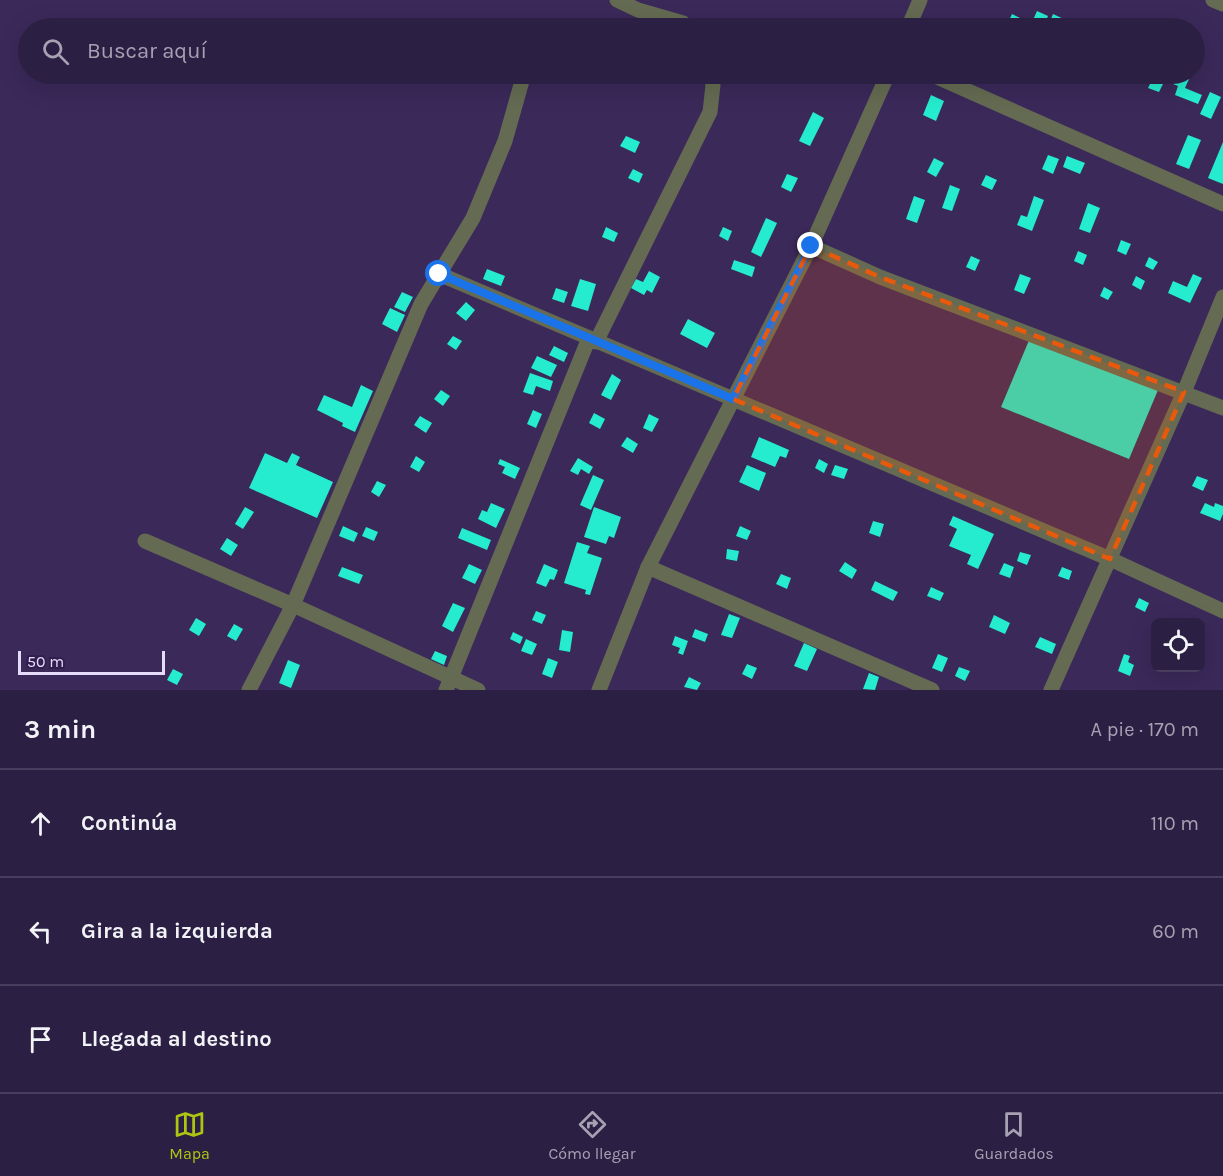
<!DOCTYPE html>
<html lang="es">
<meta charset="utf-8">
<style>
body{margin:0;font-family:Karla,sans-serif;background:#34274b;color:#f1f3f6}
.controls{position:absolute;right:18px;bottom:18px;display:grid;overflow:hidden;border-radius:9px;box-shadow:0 6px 24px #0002}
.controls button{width:54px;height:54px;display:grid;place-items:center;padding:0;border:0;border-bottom:2px solid #483d5d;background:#2c1f44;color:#f1f3f6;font:30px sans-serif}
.scale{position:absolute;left:18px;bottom:15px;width:147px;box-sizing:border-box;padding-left:6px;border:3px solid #e5dcfa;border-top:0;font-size:16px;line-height:21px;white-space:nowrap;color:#e5dcfa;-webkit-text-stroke:4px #311e4e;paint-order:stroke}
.stop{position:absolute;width:18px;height:18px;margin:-14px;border:4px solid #1a73e8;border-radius:50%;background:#fff}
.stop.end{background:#1a73e8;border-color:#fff;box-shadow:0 2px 6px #0008}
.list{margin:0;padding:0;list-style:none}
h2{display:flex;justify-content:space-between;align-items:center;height:78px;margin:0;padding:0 24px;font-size:26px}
h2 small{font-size:20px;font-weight:400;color:#a6a2b2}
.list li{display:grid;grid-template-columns:39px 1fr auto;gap:18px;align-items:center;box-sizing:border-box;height:108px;padding:0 24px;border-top:2px solid #483d5d}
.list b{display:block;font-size:22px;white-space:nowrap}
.list em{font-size:20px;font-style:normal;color:#a6a2b2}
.icon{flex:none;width:33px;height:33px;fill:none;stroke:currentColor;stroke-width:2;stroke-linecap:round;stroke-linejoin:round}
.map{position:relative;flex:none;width:1223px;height:690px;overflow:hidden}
.search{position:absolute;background:#2c1f44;box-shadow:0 6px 24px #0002;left:18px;right:18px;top:18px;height:66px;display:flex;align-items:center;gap:15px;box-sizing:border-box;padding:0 21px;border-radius:33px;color:#a6a2b2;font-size:22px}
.sheet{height:402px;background:#2c1f44}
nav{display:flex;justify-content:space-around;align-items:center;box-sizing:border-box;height:84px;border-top:2px solid #483d5d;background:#2c1f44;font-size:16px;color:#a6a2b2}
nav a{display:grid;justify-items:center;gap:3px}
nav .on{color:#acc611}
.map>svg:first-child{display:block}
</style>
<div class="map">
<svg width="1223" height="690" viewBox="0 0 1223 690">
<rect width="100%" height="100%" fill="#3b295a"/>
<g fill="#25ecce">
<path d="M1037,11l11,5 -4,9 -11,-5z"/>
<path d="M1012,14l16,8 -3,6 -19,-1z"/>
<path d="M1053,14l26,12 -1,2h-20l-9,-4z"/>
<path d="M1177,74l12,5 -4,9 17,7 -4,9 -23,-9 3,-9 -5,-2z"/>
<path d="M1153,78l11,4 -5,10 -11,-4z"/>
<path d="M1210,92l11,5 -10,22 -11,-5z"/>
<path d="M931,95l13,6 -8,20 -13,-6z"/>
<path d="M813,112l11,6 -14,28 -11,-5z"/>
<path d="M1188,135l13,5 -12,29 -13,-5z"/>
<path d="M626,136l14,6 -5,11 -15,-7z"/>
<path d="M1223,142v42l-15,-6z"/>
<path d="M1048,155l11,4 -6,15 -11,-5z"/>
<path d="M1067,156l18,7 -5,11 -17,-7z"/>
<path d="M934,158l10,5 -8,14 -9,-5z"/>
<path d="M633,169l10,5 -4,9 -11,-5z"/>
<path d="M787,174l11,4 -7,14 -10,-5z"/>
<path d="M986,175l11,5 -5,10 -11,-5z"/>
<path d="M950,185l10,4 -8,22 -10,-3z"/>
<path d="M914,196l11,4 -8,23 -11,-4z"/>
<path d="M1034,196l10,4 -12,31 -15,-6 4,-10 6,2z"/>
<path d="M1088,203l12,5 -10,25 -11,-4z"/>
<path d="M766,218l11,5 -16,34 -10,-5z"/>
<path d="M606,227l12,6 -4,9 -12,-5z"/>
<path d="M723,227l9,4 -4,10 -9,-5z"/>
<path d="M1121,240l10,4 -5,11 -9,-4z"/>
<path d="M1078,251l9,4 -4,10 -9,-4z"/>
<path d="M971,256l9,4 -5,11 -9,-4z"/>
<path d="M1149,257l9,5 -5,8 -8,-4z"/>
<path d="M734,260l21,7 -3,10 -21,-8z"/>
<path d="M487,269l18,7 -4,10 -18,-7z"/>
<path d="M649,271l11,6 -8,16 -5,-3 -3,5 -13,-7 5,-9 7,3z"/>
<path d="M1020,274l11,4 -7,16 -10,-4z"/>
<path d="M1193,274l9,4 -12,25 -22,-10 5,-12 14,6z"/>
<path d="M1136,276l9,5 -4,9 -9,-5z"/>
<path d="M580,279l16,5 -8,27 -17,-5z"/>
<path d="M1104,287l9,5 -5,8 -8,-4z"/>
<path d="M556,288l12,4 -4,11 -12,-4z"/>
<path d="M402,292l11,5 -8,15 -11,-5z"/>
<path d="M466,302l9,8 -9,11 -10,-8z"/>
<path d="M390,308l15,7 -8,17 -15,-8z"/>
<path d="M688,319l27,14 -8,15 -27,-14z"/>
<path d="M453,336l9,5 -6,9 -9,-6z"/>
<path d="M1030,338l128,52 -29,69 -128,-52z"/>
<path d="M554,346l14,7 -4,9 -15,-7z"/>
<path d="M537,356l20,9 -6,12 -20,-9z"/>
<path d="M530,373l23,8 -3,10 -14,-5 -3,9 -10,-3z"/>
<path d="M612,374l9,6 -10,20 -10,-5z"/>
<path d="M361,385l12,6 -18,41 -13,-6 1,-3 -26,-13 7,-15 28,12z"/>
<path d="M441,390l9,6 -7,10 -9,-7z"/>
<path d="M533,410l9,4 -6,14 -9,-4z"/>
<path d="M594,413l11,6 -5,10 -11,-6z"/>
<path d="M649,414l10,5 -7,13 -9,-4z"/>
<path d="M420,416l12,7 -6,10 -12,-8z"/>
<path d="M627,437l11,7 -5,9 -12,-7z"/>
<path d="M759,437l30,13 -3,8 -6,-2 -5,11 -24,-10z"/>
<path d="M265,453l22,10 5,-10 8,4 -4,8 37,17 -16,36 -68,-30z"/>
<path d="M416,456l9,6 -6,10 -9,-5z"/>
<path d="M578,458l15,9 -4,7 -8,-5 -3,6 -8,-4z"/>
<path d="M500,459l20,9 -5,11 -13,-6 3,-6 -7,-3z"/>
<path d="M819,459l9,5 -4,9 -9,-5z"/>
<path d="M747,465l19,8 -7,18 -20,-9z"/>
<path d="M835,465l13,4 -4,10 -13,-4z"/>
<path d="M593,475l11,5 -13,30 -11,-5z"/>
<path d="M1197,476l11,4 -5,11 -11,-5z"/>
<path d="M377,481l9,4 -7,12 -8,-5z"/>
<path d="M491,503l14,6 -9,19 -18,-9 4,-9 5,2z"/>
<path d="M1205,503l9,4 1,-4 8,3v8l-3,7 -20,-8z"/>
<path d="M245,507l9,5 -11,17 -8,-5z"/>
<path d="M594,507l27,10 -7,21 -5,-2 -3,8 -22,-7z"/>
<path d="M953,516l41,18 -16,35 -11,-5 4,-9 -22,-9 8,-17 -8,-4z"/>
<path d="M873,521l11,3 -4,13 -11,-4z"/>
<path d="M343,526l15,7 -4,9 -15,-6z"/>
<path d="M740,526l11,5 -4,9 -11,-4z"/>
<path d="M366,527l12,5 -4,9 -12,-5z"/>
<path d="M462,528l29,12 -4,10 -29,-12z"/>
<path d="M227,538l11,7 -7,11 -11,-7z"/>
<path d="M577,542l13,4 -3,7 15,5 -12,37 -5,-1 1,-4 -22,-7z"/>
<path d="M727,549l12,2 -2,10 -11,-2z"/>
<path d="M1020,552l11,3 -4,10 -10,-4z"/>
<path d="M845,562l12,8 -5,9 -13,-8z"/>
<path d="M1004,563l10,4 -4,11 -11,-4z"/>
<path d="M469,564l13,6 -7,14 -13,-6z"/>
<path d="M544,564l14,6 -4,10 -4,-1 -4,8 -10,-4z"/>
<path d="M342,567l21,8 -4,9 -21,-8z"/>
<path d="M1062,567l10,4 -3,9 -11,-4z"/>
<path d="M781,574l10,4 -4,11 -11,-5z"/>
<path d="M875,581l23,11 -5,9 -22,-11z"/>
<path d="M931,587l13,6 -4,8 -13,-5z"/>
<path d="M1139,598l10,5 -4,9 -10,-5z"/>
<path d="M453,603l12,5 -12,24 -11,-6z"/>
<path d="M536,611l10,4 -4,9 -10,-4z"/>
<path d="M729,614l11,4 -8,20 -11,-3z"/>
<path d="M994,615l16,8 -5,11 -16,-7z"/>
<path d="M196,618l10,6 -7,12 -10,-6z"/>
<path d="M234,624l9,5 -7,12 -9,-5z"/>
<path d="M695,629l13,5 -3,8 -13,-5z"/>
<path d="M562,630l11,2 -3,20 -11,-2z"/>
<path d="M513,632l10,5 -3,7 -10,-5z"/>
<path d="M675,636l13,5 -5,14 -5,-2 2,-5 -8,-3z"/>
<path d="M1040,637l16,7 -4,10 -17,-7z"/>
<path d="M526,639l11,5 -5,11 -11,-4z"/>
<path d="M804,643l13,6 -10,22 -13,-5z"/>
<path d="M435,651l12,5 -3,9 -13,-6z"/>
<path d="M938,654l10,4 -6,14 -10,-4z"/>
<path d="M1124,654l6,2 -2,6 6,3 -4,11 -12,-5z"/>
<path d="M548,658l10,4 -6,16 -10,-4z"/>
<path d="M288,660l12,5 -9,23 -12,-5z"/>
<path d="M747,664l10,4 -5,11 -10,-5z"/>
<path d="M959,667l11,4 -5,10 -10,-5z"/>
<path d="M173,669l10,5 -6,11 -10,-5z"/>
<path d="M869,673l10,4 -4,13 -12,-1z"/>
<path d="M689,677l12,6 -4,7 -13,-3z"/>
</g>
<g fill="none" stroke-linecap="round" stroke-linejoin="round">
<g stroke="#656b52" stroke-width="15">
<path d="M617,0l21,10 45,13 6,5"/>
<path d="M1213,0l10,4"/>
<path d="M908,28l12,-28"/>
<path d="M930,74l293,130"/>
<path d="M811,246l69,31 343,131"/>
<path d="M439,274l671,285 113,52"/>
<path d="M596,342l114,-230 3,-27 -2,-11"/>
<path d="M145,541l148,64 185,85"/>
<path d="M648,567l284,123"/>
<path d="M249,690l44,-85 128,-301 52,-86 32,-77 19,-67"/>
<path d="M446,690l143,-352"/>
<path d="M599,690l49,-123 163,-321 77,-172"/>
<path d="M1051,690l133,-298 39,-95"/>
</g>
</g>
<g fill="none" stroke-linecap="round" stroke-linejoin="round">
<path stroke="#1a73e8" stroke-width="8" d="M439,274l294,125 78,-153"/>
</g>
<path fill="#e8590c" fill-opacity="0.2" stroke="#e8590c" stroke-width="4.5" stroke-dasharray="12 8" stroke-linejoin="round" d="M811,246l69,31 304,115 -74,167 -377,-160z"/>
</svg>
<div class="controls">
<button><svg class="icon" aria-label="locate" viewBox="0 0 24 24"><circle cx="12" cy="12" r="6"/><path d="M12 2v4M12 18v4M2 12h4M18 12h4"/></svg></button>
</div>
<div class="scale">50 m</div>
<div class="stop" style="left:439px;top:274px"></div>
<div class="stop end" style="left:811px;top:246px"></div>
<div class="search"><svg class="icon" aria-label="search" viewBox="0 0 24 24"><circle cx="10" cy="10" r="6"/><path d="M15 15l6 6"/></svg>Buscar aquí</div>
</div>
<section class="sheet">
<h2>3 min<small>A pie · 170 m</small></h2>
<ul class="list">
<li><svg class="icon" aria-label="ahead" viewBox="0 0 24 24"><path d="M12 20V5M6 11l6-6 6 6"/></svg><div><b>Continúa</b></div><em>110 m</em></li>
<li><svg class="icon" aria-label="left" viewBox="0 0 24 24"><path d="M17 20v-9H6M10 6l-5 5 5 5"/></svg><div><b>Gira a la izquierda</b></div><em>60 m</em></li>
<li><svg class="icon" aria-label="arrive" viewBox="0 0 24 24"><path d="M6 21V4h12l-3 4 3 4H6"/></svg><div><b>Llegada al destino</b></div></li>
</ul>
</section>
<nav>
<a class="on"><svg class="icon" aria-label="map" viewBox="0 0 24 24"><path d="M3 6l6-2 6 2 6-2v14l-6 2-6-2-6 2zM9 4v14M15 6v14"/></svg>Mapa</a>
<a><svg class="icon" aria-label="directions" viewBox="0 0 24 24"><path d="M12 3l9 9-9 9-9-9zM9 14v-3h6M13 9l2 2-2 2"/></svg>Cómo llegar</a>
<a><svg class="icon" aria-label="saved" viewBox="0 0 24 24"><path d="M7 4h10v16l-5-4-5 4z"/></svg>Guardados</a>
</nav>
